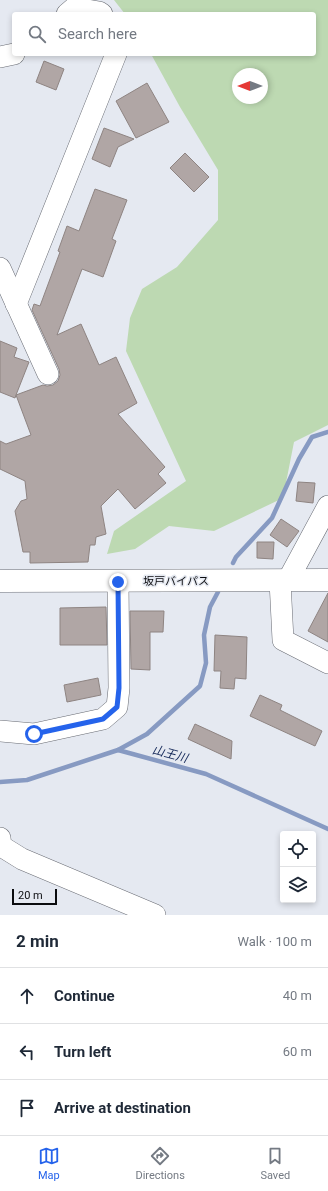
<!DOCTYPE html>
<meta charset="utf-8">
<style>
body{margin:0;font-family:Roboto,"Noto Sans JP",sans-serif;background:#f6f6f7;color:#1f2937}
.controls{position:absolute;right:12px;bottom:12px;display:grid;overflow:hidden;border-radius:4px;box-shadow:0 2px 6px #0003}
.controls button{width:36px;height:36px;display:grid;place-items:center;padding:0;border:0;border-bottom:1px solid #e0e1e3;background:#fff;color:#1f2937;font:20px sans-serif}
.compass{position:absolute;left:232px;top:68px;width:36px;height:36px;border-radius:50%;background:#fff;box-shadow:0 2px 6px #0003;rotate:270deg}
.scale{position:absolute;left:12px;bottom:10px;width:45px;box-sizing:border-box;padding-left:4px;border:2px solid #0b0c0f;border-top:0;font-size:11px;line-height:14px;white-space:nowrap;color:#0b0c0f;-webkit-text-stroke:3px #e5e9f1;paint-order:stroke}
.stop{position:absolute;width:12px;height:12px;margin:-9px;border:3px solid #2563eb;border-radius:50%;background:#fff}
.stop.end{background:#2563eb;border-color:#fff;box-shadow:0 1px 4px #0008}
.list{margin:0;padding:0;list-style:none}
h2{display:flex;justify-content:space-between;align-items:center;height:52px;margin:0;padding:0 16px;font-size:17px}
h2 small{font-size:13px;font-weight:400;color:#747a83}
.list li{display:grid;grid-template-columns:26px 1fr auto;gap:12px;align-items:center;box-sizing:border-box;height:56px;padding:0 16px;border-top:1px solid #e0e1e3}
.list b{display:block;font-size:15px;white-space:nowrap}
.list em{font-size:13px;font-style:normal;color:#747a83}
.icon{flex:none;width:22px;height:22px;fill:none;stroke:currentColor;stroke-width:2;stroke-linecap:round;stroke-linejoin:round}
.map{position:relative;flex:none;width:328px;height:915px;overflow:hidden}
.search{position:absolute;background:#fff;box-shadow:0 2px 6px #0003;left:12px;right:12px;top:12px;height:44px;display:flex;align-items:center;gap:10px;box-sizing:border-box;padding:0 14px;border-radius:4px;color:#747a83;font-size:15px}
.sheet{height:220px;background:#fff}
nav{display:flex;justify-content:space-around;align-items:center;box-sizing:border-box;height:56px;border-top:1px solid #e0e1e3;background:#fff;font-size:11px;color:#747a83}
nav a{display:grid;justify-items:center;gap:2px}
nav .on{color:#2563eb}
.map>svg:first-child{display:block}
</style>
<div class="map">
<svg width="328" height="915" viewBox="0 0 328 915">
<rect width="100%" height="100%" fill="#e5e9f1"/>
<path fill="#bdd9b2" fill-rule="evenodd" d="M114,0h214v425l-34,17 -11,56 -69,33 -45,-5 -34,23 -28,5 7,-23 72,-50 -60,-130 4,-33 12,-29 35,-22 41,-47v-50l-38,-63 -29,-53h163v-40h-189zM238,74h24v24h-24z"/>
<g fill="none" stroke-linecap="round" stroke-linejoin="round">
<g stroke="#879ac2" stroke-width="4.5">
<path d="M233,563l3,-6 36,-39 27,-59 13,-22 16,-5"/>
<path d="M118,750l88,24 122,55"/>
<path d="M0,782l27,-2 91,-30 29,-16 53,-48 6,-23 -2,-28 6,-28 8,-15"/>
</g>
</g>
<g fill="#b0a6a5" stroke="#8e8482">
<path d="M44,61l20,8 -8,21 -20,-8z"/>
<path d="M147,83l22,39 -33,16 -20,-37z"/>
<path d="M104,128l30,11 -16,8 -8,20 -18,-8z"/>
<path d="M185,153l24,24 -15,15 -24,-24z"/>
<path d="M95,189l32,11 -15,39 4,2 -13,36 -21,-8 -25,66 24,-11 18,41 17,-8 21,46 -19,11 47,53 -7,7 8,9 -31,26 -17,-20 -17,17 5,28 -10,3 -1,8h-5l-2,17 -58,1v-11h-7l-8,-41 6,-10 6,-2 -2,-18 -25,-12v-28l6,3 25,-9 -15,-40 -1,3 -15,-6v-51l17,7 -3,9 15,5 -13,33 27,-10 4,1 6,-1 5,-4 2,-6 -1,-6 -27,-59 2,-6 6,2 20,-54 -2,-1 9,-25 12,5z"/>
<path d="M298,482l17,1 -2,20 -17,-2z"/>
<path d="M281,519l18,12 -12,16 -17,-12z"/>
<path d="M257,542h17l-1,17 -16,-1z"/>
<path d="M328,593v49l-20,-11z"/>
<path d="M106,607l1,38h-47v-37z"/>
<path d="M130,611h34l-1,21h-13v38l-19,-1z"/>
<path d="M215,635l32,2 -1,42 -11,-1 -1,11 -14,-1 1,-17h-7z"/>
<path d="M98,678l3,17 -34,7 -3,-17z"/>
<path d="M260,695l22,10 -2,5 42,21 -7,15 -65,-30z"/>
<path d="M195,724l37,17 -1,18 -43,-20z"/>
</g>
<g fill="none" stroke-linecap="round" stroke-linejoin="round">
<defs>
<g id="minor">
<path d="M67,14l7,-6 25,4 3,2"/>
<path d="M0,57l14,-3"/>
<path d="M0,268l48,106"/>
<path d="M16,304l100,-250"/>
<path d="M288,580l40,-74"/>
<path d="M280,581l3,59 45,23"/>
<path d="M0,731l34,3 69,-15 14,-12 2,-19 -1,-107"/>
<path d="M0,838l1,8 21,13 133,56"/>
</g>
<path id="highway" d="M0,581l328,-1"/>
</defs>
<use href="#minor" stroke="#696c74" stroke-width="22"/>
<use href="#highway" stroke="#696c74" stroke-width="23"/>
<use href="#minor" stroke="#fff" stroke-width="21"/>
<use href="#highway" stroke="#fff" stroke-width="22"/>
</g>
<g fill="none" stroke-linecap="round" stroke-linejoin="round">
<path stroke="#2563eb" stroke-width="5" d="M34,734l69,-15 14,-12 2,-19 -1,-106"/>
</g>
<g text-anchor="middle" stroke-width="3" stroke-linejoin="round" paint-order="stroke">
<g font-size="11" fill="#0b0c0f" stroke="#e5e9f1">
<text x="176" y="585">坂戸バイパス</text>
</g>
<g font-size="12" font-style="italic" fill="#132758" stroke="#e5e9f1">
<text transform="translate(170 754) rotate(15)" y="4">山王川</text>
</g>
</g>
</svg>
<div class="controls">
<button><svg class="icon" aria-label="locate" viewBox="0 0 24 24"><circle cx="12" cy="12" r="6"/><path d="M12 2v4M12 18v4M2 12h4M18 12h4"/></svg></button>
<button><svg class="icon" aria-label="layers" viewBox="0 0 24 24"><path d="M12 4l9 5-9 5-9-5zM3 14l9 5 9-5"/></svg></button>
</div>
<svg class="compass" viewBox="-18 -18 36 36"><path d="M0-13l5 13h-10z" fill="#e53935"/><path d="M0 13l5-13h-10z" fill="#747a83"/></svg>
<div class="scale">20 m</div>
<div class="stop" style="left:34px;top:734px"></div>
<div class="stop end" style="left:118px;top:582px"></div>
<div class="search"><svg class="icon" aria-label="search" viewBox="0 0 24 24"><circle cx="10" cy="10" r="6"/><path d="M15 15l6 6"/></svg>Search here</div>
</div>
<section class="sheet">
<h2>2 min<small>Walk · 100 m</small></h2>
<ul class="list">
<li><svg class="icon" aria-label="ahead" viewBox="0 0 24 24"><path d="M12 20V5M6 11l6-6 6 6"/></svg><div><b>Continue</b></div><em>40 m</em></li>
<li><svg class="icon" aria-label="left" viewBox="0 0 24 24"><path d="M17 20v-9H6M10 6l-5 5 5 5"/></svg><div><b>Turn left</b></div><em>60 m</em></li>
<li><svg class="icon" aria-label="arrive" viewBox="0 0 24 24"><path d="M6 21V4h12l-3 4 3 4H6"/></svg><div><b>Arrive at destination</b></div></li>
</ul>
</section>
<nav>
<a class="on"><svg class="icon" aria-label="map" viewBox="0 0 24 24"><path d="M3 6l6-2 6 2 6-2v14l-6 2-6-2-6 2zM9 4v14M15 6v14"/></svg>Map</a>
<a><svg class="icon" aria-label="directions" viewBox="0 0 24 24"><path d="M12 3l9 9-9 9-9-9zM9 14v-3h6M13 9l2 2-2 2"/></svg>Directions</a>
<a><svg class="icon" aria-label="saved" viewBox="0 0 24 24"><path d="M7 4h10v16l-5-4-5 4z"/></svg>Saved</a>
</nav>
